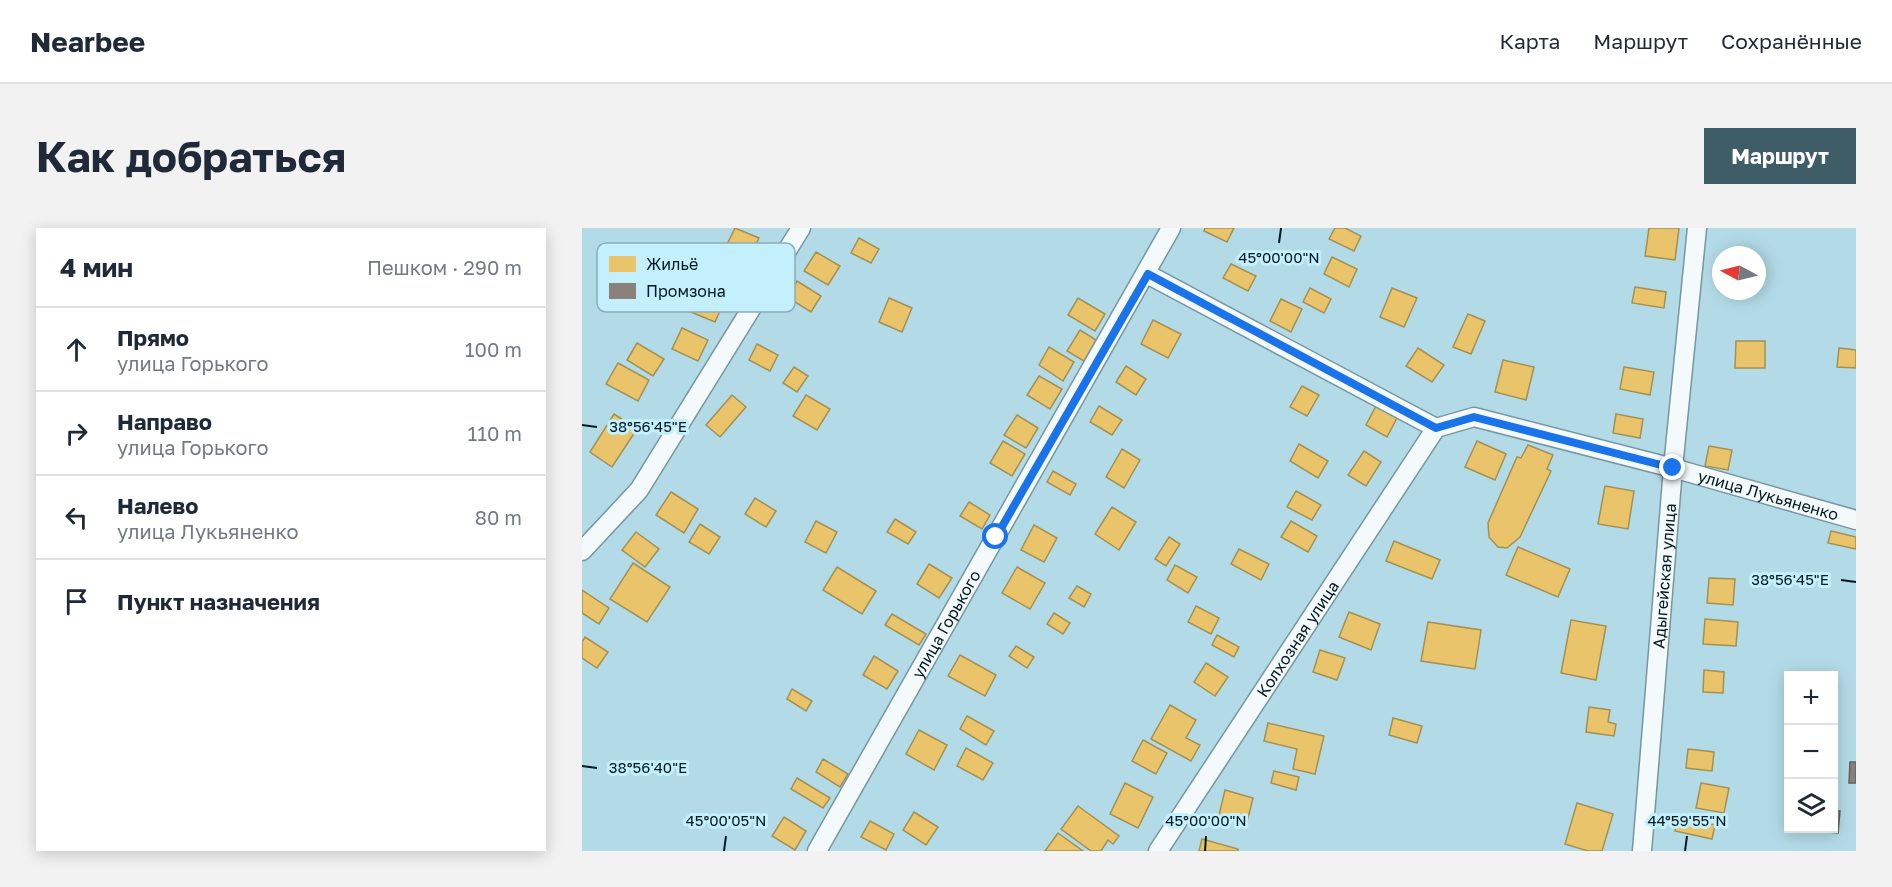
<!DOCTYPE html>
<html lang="ru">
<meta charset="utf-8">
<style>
body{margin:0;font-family:"Golos Text",sans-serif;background:#f2f2f3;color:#1f2937}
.controls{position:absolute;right:18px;bottom:18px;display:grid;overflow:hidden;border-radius:0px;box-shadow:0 3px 15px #0003}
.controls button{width:54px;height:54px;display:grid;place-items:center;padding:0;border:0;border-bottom:2px solid #e0e1e3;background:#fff;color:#1f2937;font:30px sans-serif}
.compass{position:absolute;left:1130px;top:18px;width:54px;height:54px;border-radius:50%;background:#fff;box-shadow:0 3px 15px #0003;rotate:277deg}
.stop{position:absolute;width:18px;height:18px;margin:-14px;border:4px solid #1a73e8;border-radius:50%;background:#fff}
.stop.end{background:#1a73e8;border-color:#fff;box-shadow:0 2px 6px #0008}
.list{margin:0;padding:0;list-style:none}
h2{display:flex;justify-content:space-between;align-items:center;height:78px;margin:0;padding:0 24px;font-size:26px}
h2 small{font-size:20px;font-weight:400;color:#747a83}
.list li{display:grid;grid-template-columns:39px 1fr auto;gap:18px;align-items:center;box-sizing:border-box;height:84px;padding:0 24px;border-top:2px solid #e0e1e3}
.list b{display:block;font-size:22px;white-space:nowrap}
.list p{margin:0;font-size:20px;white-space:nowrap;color:#747a83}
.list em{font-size:20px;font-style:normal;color:#747a83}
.icon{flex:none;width:33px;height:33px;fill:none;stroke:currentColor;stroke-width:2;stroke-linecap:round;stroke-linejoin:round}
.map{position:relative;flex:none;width:1274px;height:623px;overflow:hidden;border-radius:0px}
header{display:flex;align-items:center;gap:36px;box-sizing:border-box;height:84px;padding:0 30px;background:#fff;border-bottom:2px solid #e0e1e3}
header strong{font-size:28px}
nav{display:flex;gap:33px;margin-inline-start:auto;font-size:21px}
.intro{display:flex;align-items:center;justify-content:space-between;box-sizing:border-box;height:144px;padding:0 36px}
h1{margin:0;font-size:42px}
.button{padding:15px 27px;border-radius:0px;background:#3f5d66;color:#fff;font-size:21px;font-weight:700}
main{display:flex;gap:36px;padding:0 36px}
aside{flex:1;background:#fff;border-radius:0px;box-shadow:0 3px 15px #0003}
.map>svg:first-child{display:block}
</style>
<header>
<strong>Nearbee</strong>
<nav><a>Карта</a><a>Маршрут</a><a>Сохранённые</a></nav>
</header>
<div class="intro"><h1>Как добраться</h1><a class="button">Маршрут</a></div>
<main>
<aside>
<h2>4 мин<small>Пешком · 290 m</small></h2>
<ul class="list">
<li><svg class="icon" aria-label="ahead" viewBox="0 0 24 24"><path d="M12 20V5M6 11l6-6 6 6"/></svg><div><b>Прямо</b><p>улица Горького</p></div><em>100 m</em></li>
<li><svg class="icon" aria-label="right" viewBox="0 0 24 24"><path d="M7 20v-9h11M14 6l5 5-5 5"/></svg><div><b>Направо</b><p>улица Горького</p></div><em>110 m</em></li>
<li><svg class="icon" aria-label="left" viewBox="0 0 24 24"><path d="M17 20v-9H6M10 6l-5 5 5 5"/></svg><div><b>Налево</b><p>улица Лукьяненко</p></div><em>80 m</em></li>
<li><svg class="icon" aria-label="arrive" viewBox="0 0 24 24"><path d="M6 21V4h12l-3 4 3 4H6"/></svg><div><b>Пункт назначения</b></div></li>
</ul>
</aside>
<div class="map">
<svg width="1274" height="623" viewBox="0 0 1274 623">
<rect width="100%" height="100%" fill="#b3dbe7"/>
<g fill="#e9c46a" stroke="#a39154" stroke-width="1.5">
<path d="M153,0l24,10 -13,26 -23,-11z"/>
<path d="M623,0h29l-7,14 -23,-11z"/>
<path d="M753,0h10l16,8 -7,15 -25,-12z"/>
<path d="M1067,0h30l-4,32 -30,-4z"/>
<path d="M277,10l20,11 -8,14 -20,-10z"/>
<path d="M234,24l24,14 -12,19 -24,-14z"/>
<path d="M750,29l25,12 -8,18 -25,-13z"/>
<path d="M649,36l25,12 -8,15 -25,-13z"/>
<path d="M215,53l24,15 -10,16 -24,-15z"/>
<path d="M1053,59l31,5 -2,16 -32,-5z"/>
<path d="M728,60l21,11 -7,14 -21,-11z"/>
<path d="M810,60l25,10 -13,29 -24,-10z"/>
<path d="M117,66l24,10 -8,18 -24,-10z"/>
<path d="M307,70l23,10 -10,24 -23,-10z"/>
<path d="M496,70l27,16 -10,17 -27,-16z"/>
<path d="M699,71l21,10 -11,23 -21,-11z"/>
<path d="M886,86l17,7 -14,33 -18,-7z"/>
<path d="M571,92l28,14 -13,24 -27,-14z"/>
<path d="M100,100l26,12 -10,21 -26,-12z"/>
<path d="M498,102l16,10 -12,21 -17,-10z"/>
<path d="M1154,113h29v27h-30z"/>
<path d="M55,115l27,16 -11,17 -26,-16z"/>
<path d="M175,116l21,11 -8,16 -21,-11z"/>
<path d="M467,119l25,15 -11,19 -24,-16z"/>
<path d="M836,120l26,17 -12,17 -26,-16z"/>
<path d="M1257,120l17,2v18l-19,-1z"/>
<path d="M921,132l31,7 -8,33 -31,-8z"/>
<path d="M36,135l31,17 -11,21 -32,-17z"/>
<path d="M544,138l20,13 -10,16 -20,-13z"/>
<path d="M212,139l14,9 -11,16 -14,-9z"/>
<path d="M1042,139l30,5 -4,23 -30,-6z"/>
<path d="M457,148l23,13 -12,20 -23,-14z"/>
<path d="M720,158l17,9 -12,21 -17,-9z"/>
<path d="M150,167l14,12 -26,30 -14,-12z"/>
<path d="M224,167l24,14 -13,21 -24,-14z"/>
<path d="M517,178l23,14 -10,15 -22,-13z"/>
<path d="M794,178l21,12 -10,19 -21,-12z"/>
<path d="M32,186l23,15 -25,38 -22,-15z"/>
<path d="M1034,186l27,5 -3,19 -27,-5z"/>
<path d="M435,187l21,13 -12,20 -22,-13z"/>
<path d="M421,213l22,13 -13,22 -22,-13z"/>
<path d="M895,213l29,13 -11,26 -30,-13z"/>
<path d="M717,216l29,17 -10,17 -28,-17z"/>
<path d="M946,217l25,10 -6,14 4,2 -31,66 -13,11 -9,-1 -9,-10 -1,-14 29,-66 4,1z"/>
<path d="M1127,218l23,4 -4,20 -23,-4z"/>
<path d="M540,221l18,11 -16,28 -18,-11z"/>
<path d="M782,223l17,11 -15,24 -18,-11z"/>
<path d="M471,243l23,13 -6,11 -23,-13z"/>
<path d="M1023,258l29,5 -6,38 -30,-5z"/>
<path d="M714,263l25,14 -9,15 -25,-13z"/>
<path d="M89,264l27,17 -14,24 -28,-18z"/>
<path d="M173,270l21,13 -10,16 -21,-13z"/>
<path d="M387,274l21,13 -8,14 -22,-13z"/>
<path d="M530,279l24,15 -17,28 -24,-16z"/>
<path d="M313,291l21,13 -8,12 -21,-12z"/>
<path d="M234,293l21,11 -11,21 -21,-11z"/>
<path d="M709,293l26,15 -9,16 -27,-15z"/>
<path d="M118,296l20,13 -11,17 -20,-12z"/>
<path d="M452,297l23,13 -13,24 -23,-12z"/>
<path d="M1249,303l25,6v12l-28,-6z"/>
<path d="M54,304l23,17 -14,18 -23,-17z"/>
<path d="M587,309l11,7 -14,22 -11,-7z"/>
<path d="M812,313l46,19 -8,19 -46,-18z"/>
<path d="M936,319l52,22 -12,28 -52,-22z"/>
<path d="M657,321l30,15 -8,16 -30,-16z"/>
<path d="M51,335l37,24 -23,35 -37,-23z"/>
<path d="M347,336l23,14 -13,20 -22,-14z"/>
<path d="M593,337l22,12 -9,16 -21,-13z"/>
<path d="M255,339l39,24 -14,23 -39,-24z"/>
<path d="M435,339l28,16 -15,26 -28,-16z"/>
<path d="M1127,350l26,1 -2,26 -26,-2z"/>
<path d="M495,358l14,8 -7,13 -15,-9z"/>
<path d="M0,362l27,18 -10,16 -17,-11z"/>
<path d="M614,378l23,12 -8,16 -23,-12z"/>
<path d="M767,384l31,12 -9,26 -32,-13z"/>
<path d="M472,385l16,10 -7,11 -16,-10z"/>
<path d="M310,386l34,20 -7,11 -34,-20z"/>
<path d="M1123,391l33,3 -2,24 -33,-2z"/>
<path d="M989,392l35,6 -10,54 -35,-7z"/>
<path d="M846,394l53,8 -6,39 -54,-8z"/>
<path d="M635,407l22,12 -5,10 -22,-12z"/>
<path d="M3,409l23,15 -11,16 -15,-10v-16z"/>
<path d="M434,418l18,11 -7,11 -18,-12z"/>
<path d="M738,422l25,8 -8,22 -24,-8z"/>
<path d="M378,427l36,20 -11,21 -37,-20z"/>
<path d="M292,428l24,15 -11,18 -24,-14z"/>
<path d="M624,435l22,14 -13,19 -21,-14z"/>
<path d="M1122,442l20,2 -1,21 -20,-1z"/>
<path d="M210,461l20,12 -6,10 -19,-12z"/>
<path d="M588,477l26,15 -10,18 14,7 -9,16 -40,-22z"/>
<path d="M1007,479l21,3 -2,12 8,2 -2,12 -28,-4z"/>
<path d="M385,488l27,15 -8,14 -26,-16z"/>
<path d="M811,490l29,8 -5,17 -28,-8z"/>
<path d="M686,495l56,13 -9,38 -22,-5 4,-20 -33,-8z"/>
<path d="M337,502l28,15 -13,25 -28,-16z"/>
<path d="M561,512l24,13 -11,21 -24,-13z"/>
<path d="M384,520l27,15 -10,17 -26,-14z"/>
<path d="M1106,521l26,3 -2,19 -26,-3z"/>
<path d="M241,531l25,15 -8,13 -24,-15z"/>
<path d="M692,543l25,6 -3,13 -25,-7z"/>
<path d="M215,550l33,20 -7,10 -32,-19z"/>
<path d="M543,555l28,14 -15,31 -28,-14z"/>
<path d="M1119,555l28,5 -5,25 -28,-5z"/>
<path d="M643,562l28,8 -6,24 -28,-7z"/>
<path d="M995,575l36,11 -11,37h-14l-23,-7z"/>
<path d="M496,578l41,30 -6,8 -5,-4 -7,11h-10l-30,-22z"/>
<path d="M332,584l24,15 -12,18 -23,-15z"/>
<path d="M202,589l22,14 -11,19 -23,-14z"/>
<path d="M1096,589l37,8 -3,14 -37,-8z"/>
<path d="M288,593l24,13 -8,16 -25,-13z"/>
<path d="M476,605l25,18h-38z"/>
<path d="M620,611l36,10v2h-39z"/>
</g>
<g fill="#8a817c" stroke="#616261" stroke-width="1.5">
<path d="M1268,534h6v21h-7z"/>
<path d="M1252,583h6l-2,22 -33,-3 29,-2z"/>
</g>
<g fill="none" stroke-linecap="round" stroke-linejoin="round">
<defs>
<g id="minor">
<path d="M565,46l289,154"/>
<path id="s1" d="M854,200l38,-11 199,51 183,52"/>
<path d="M0,323l57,-61 162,-262"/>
<path id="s2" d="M235,623l354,-623"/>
<path id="s3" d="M576,623l278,-423"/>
<path id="s4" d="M1060,623l31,-383 24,-240"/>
</g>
</defs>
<use href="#minor" stroke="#7696a0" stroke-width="21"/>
<use href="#minor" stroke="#f4fafb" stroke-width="18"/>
</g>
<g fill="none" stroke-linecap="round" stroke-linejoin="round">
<path stroke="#1a73e8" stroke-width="8" d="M414,309l152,-263 288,154 38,-11 199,51"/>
</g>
<path fill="none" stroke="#001921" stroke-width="2" d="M697,15l2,-15M0,197l15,2M1259,352l15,2M0,538l15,2M142,623l2,-15M623,623l1,-15M1103,623l2,-15"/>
<g text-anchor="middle" stroke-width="6" stroke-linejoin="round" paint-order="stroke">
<g font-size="16" fill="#001921" stroke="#c4effc">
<text dy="6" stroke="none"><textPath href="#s1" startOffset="344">улица Лукьяненко</textPath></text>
<text dy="6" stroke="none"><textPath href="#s4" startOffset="276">Адыгейская улица</textPath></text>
<text dy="6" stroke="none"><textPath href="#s2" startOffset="261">улица Горького</textPath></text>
<text dy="6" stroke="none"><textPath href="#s3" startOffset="254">Колхозная улица</textPath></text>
</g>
</g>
<rect x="15" y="15" width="198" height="69" rx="9" fill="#c4effc" stroke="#89afba" stroke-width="1.5"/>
<rect x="27" y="28" width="27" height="16" fill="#e9c46a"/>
<rect x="27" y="55" width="27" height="16" fill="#8a817c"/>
<g font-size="16" fill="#001921">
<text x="64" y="42">Жильё</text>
<text x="64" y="69">Промзона</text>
</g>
<g font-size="15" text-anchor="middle" fill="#001921" stroke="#c4effc" stroke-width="6" stroke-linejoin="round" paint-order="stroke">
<text x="697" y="35">45°00'00"N</text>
<text x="66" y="204">38°56'45"E</text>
<text x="1208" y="357">38°56'45"E</text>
<text x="66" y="545">38°56'40"E</text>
<text x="144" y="598">45°00'05"N</text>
<text x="624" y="598">45°00'00"N</text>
<text x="1105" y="598">44°59'55"N</text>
</g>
</svg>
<div class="controls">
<button>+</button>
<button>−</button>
<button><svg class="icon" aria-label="layers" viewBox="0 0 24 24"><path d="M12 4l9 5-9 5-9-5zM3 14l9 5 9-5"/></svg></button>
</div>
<svg class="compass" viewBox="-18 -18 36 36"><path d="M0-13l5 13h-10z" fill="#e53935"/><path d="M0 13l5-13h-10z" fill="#747a83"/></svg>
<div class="stop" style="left:414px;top:309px"></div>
<div class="stop end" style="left:1091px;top:240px"></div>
</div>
</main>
